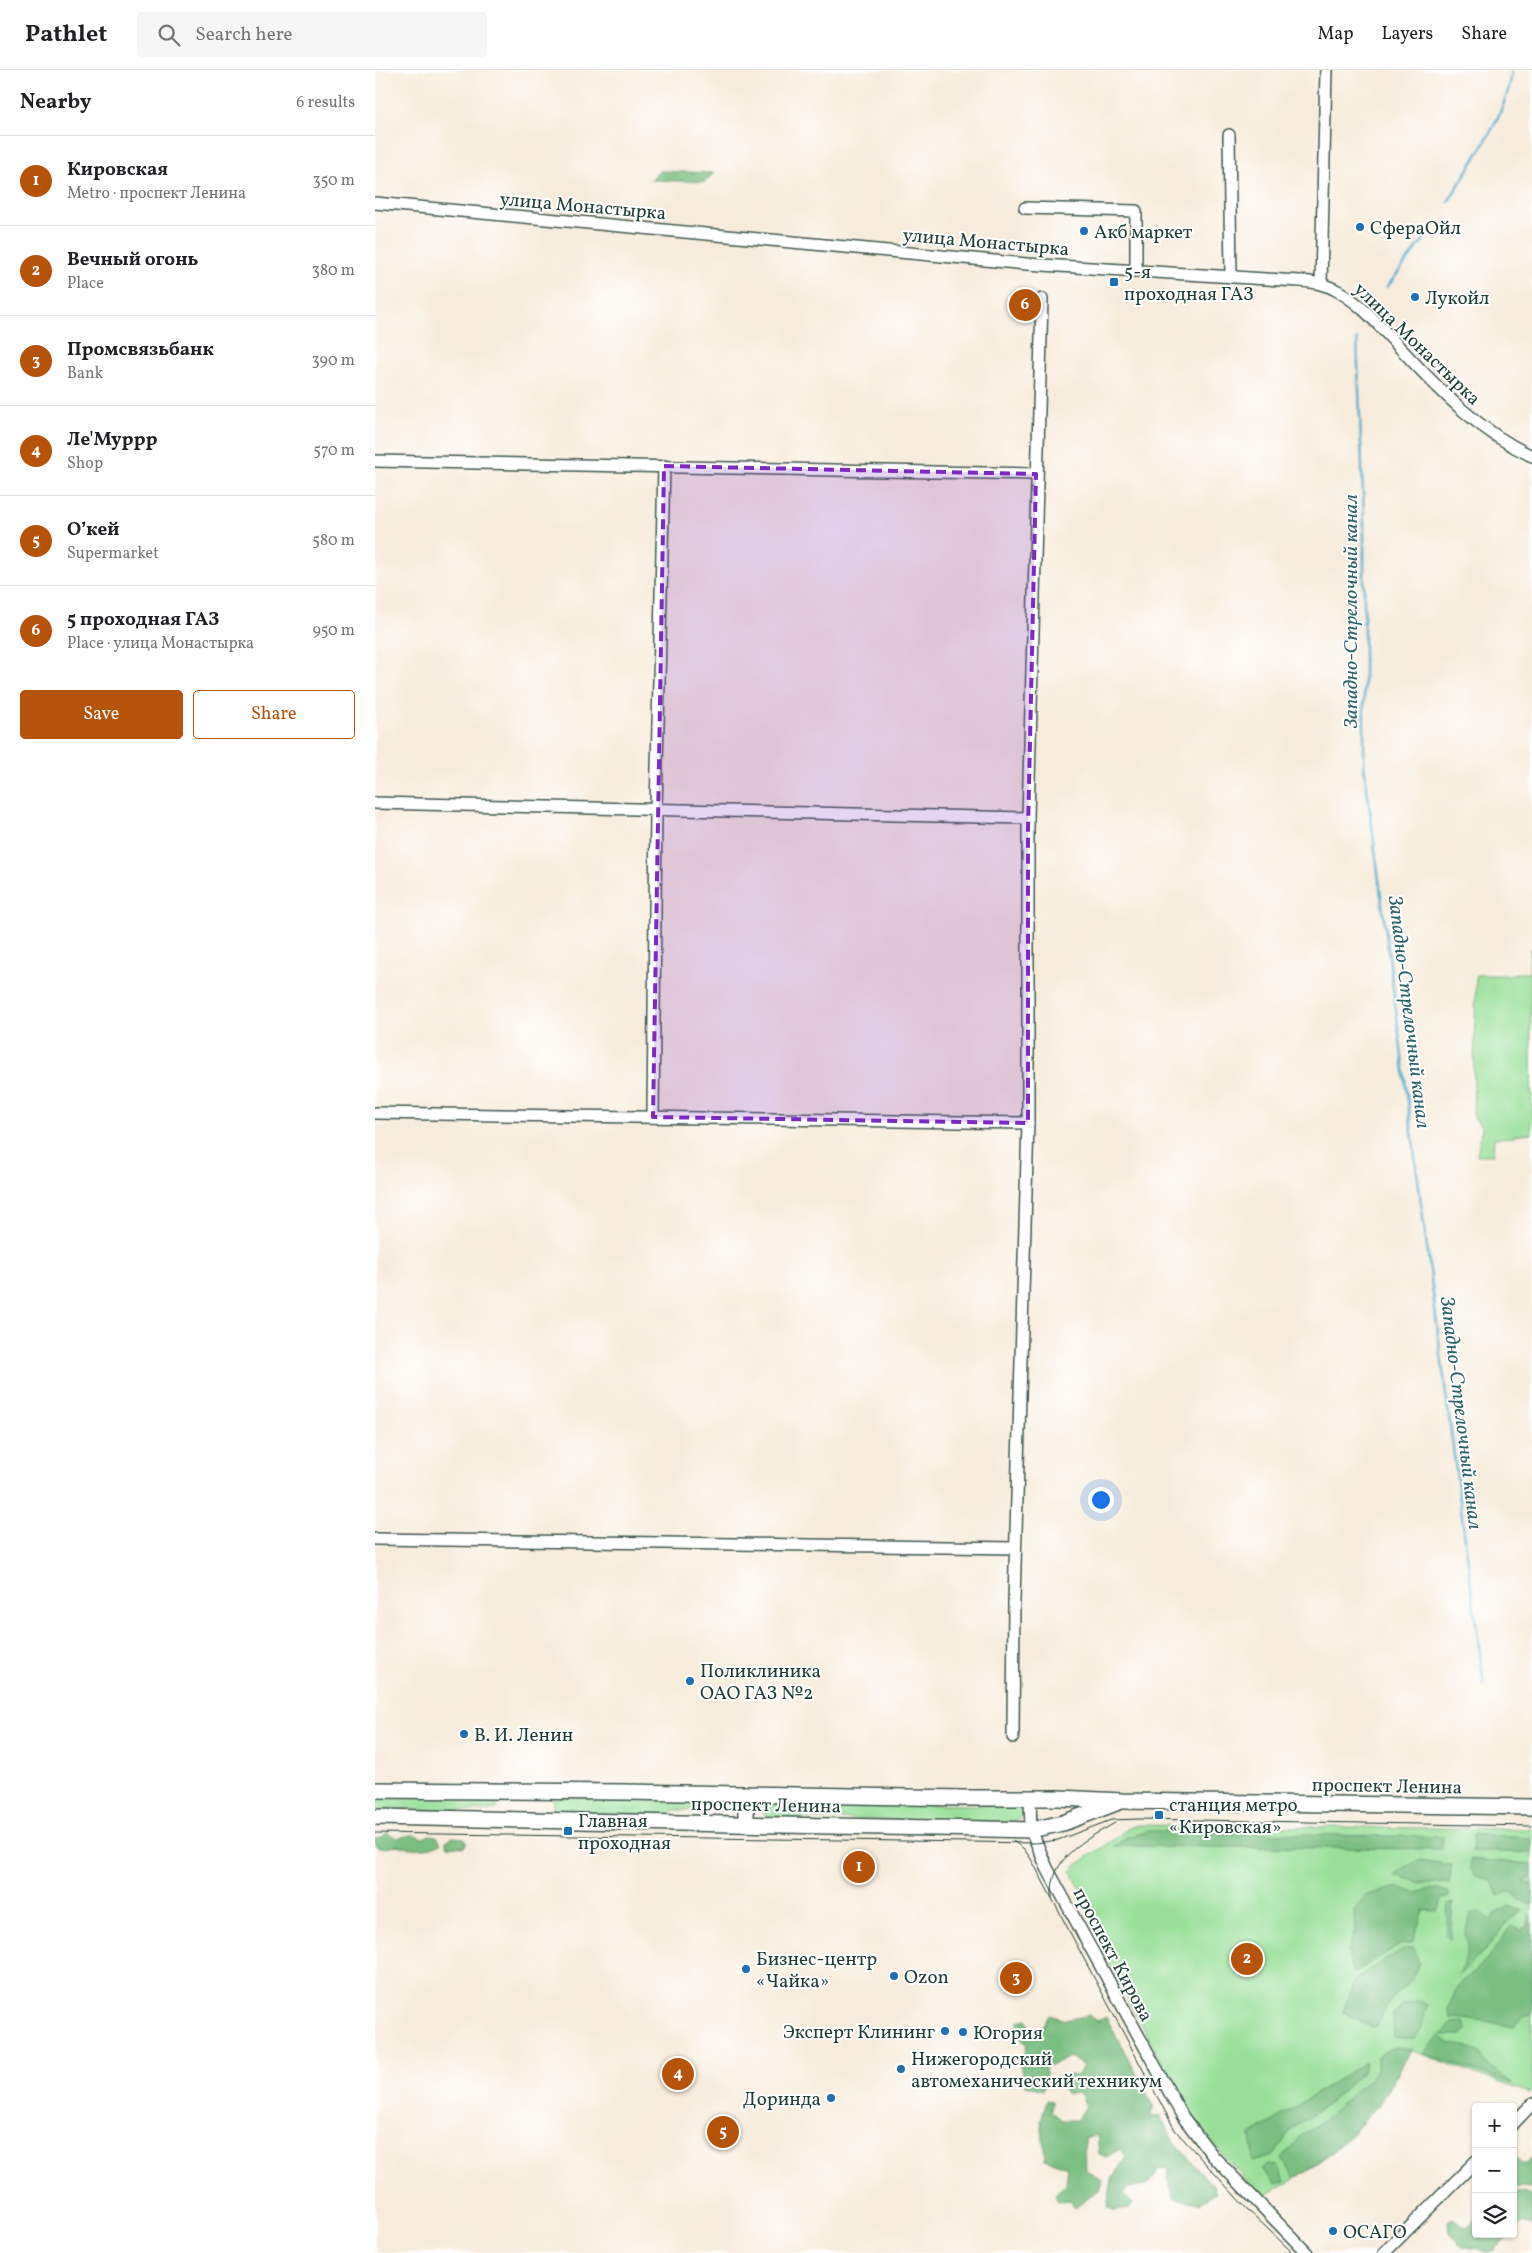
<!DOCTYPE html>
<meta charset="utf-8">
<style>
body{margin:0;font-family:Vollkorn,serif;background:#f6f6f6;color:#202124}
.controls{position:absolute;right:15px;bottom:15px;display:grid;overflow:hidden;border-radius:5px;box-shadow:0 1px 4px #0004}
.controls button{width:45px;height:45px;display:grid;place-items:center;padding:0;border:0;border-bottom:1px solid #e0e0e0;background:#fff;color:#202124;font:25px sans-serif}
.you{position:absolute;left:725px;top:1429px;width:18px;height:18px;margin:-12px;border:4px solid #fff;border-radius:50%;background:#1a73e8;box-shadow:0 0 0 8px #1a73e833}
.badge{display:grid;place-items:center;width:32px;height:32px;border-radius:50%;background:#b45309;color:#fff;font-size:16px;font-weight:700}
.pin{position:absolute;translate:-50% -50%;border:2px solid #fff;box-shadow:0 1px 5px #0006}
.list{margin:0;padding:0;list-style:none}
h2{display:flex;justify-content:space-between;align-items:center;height:65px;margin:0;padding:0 20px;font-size:21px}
h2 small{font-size:16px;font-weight:400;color:#757577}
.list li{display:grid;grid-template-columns:32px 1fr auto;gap:15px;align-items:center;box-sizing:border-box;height:90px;padding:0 20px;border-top:1px solid #e0e0e0}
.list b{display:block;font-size:19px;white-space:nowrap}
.list p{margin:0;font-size:16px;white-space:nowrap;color:#757577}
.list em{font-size:16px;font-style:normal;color:#757577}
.actions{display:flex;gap:10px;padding:15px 20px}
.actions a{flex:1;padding:11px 0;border:1px solid #b45309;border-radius:5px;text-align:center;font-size:18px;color:#b45309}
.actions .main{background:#b45309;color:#fff}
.icon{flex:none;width:28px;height:28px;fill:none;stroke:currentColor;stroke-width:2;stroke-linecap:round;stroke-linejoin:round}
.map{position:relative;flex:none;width:1157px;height:2183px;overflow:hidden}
header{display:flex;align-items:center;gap:30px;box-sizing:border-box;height:70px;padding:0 25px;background:#fff;border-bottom:1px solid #e0e0e0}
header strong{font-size:24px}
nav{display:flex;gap:28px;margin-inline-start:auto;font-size:18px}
.search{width:350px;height:45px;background:#f6f6f6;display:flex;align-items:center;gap:12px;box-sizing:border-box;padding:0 18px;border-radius:5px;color:#757577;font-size:19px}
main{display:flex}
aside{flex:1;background:#fff}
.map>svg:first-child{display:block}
</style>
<header>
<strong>Pathlet</strong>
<div class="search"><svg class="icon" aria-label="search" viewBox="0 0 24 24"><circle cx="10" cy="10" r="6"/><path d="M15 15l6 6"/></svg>Search here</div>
<nav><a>Map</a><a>Layers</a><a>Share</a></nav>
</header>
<main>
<aside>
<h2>Nearby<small>6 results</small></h2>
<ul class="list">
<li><span class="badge">1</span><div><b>Кировская</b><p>Metro · проспект Ленина</p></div><em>350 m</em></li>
<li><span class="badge">2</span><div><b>Вечный огонь</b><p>Place</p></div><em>380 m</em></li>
<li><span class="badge">3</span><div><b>Промсвязьбанк</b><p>Bank</p></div><em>390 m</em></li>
<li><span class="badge">4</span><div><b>Ле'Муррр</b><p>Shop</p></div><em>570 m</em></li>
<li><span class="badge">5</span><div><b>О’кей</b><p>Supermarket</p></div><em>580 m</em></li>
<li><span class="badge">6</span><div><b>5 проходная ГАЗ</b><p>Place · улица Монастырка</p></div><em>950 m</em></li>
</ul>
<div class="actions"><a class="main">Save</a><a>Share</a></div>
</aside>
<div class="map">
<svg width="1157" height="2183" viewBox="0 0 1157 2183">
<rect width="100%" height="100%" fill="#fff"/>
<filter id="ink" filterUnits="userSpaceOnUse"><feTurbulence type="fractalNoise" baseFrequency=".02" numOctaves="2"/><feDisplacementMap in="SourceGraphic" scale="10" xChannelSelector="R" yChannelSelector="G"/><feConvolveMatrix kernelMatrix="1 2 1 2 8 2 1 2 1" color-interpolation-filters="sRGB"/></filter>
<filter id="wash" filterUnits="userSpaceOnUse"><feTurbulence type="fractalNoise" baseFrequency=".0096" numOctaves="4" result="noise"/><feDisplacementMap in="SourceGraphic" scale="20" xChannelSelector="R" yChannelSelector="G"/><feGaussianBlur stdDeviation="1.12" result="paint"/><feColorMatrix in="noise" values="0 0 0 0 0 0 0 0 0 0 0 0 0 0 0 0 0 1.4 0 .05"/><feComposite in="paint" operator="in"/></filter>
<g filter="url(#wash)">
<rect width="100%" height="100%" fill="#f7ecdb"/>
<g fill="#99df99" stroke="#5c8e66">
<path d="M1155,878l2,185 -18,2v2l-20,1 -1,17h-16l5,-27 -9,-12 3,-141h40v-2h14z"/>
<path d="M0,1723l83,2 12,7 25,1 3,4 -1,2 -6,2 -116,-2z"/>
<path d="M178,1727l179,3 3,5 -3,5h-58l-5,5 -116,-2z"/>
<path d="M394,1734l252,1 2,9 -3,6 -19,2 -231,-4 -7,-5v-6z"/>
<path d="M763,1755l394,4v261l-3,3 -119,-43c-12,20 -23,41 -37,59 -28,40 -69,66 -111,88l-49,-53 -21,-27 -85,-156 7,-5 -43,-85c13,-14 27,-20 41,-30 12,-8 10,-12 26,-16z"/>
</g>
<g fill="#7abe81" stroke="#4c7e5a">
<path d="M285,101l54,2 -9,9 -55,-2z"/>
<path d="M775,1761l293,6 -1,12 -328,-3 13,-9z"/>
<path d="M12,1762c15,10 11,4 24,3 3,-1 9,2 12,3l7,-3 7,1 4,7c-12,7 -30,7 -43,2 -8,3 -15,4 -23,0v-7l7,-1z"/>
<path d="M1098,1764l59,4v15l-60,-2z"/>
<path d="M77,1767l12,1 3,4 -3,5 -16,-1 -3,-4z"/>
<path d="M1095,1789l62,5v13l-8,5 8,3v19l-12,-4 -8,-9 -14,5c-4,-17 -7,-16 -23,-20l-4,-6z"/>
<path d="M1045,1790l32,5 -3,18h-28l-27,-8 6,-5z"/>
<path d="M1023,1817l17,6 16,-4 18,3v5l-7,1 -5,13 -14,-1 -11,34 -14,1 -44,28 -7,-21 8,-21 -1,-21 13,-15z"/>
<path d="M1078,1832l-3,38 -4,-4 2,-32z"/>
<path d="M1134,1836l13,5 -14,10 -22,28 -28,27c5,-13 14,-28 7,-42l6,-21 9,-1 12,9 2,-7z"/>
<path d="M1154,1846l3,1v97l-10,2 -8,11 -35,-7 -28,-2 -3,-9 9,-22 30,-27 24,-34 9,4 8,-3z"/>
<path d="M1039,1878l5,15 -8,18 -18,16 -18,31 -32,-16 13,-33 47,-30z"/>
<path d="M1044,1930l8,6 -6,23 -6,9 -21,1 -1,-25 10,-9z"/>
<path d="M675,1945l15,5 24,-5 8,6 9,-4 48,89 -4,9 10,1 14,26 39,44 3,7 -16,10 -25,-4 -8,-19 2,-12 -11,1c-8,18 -10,17 -29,19l-5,6 9,9 -4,6 -15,2 -7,-4 5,-28 14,-22 -5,-8 -15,8 -7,-3 -2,-19 -12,4 1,32 16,9 -3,10 -24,18 -4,-8 -13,1 -3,-7 11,-11 2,-16 -23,-8 -4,-39 6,-20 5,1 -1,10 11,9h15l9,-14 -6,-13 -13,1 -10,-11 12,-9 8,2 6,-10 -13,-9 -25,10 2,14 -4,9 -17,-5 -6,-19 7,-21 -10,-10 1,-13 9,-2 4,10h10z"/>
<path d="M1088,1952l4,8 -5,5h-21l9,-12z"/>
<path d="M1064,1966l12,8 16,1 14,8 5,11 27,20 -90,-31z"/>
<path d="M1016,1978l21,1 -34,57 -45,45 -38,28 -13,-21 18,-22 21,-14 49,-44 7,-9v-13z"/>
<path d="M990,1992l-2,10 -34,31 -38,27 -18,26 -20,6 -2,-27z"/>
<path d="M1138,2084l10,11 9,-8v31l-16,-1 -3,-6z"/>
<path d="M894,2094l9,1 6,16 -9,3 -13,-15z"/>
<path d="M1148,2122l9,5v30l-9,-5 -10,9v-37z"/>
<path d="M1077,2148l15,9 9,-9v16h34l-16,16 -8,3 -6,-4 -18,-2 -13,-14 -1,-12z"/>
</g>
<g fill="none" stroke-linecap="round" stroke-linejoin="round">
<g stroke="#4ca8ca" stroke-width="2.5">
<path d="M1073,132c22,-36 61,-90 64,-132"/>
<path d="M1012,217l44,-57"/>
<path d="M982,269l7,181v245l120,920"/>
</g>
</g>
</g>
<g filter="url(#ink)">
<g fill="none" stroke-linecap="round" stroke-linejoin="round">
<defs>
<g id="minor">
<path d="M854,65l2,142"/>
<path d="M0,133l652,61 255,16c17,1 37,1 52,9 27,13 48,40 68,61 39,42 78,82 130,106"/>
<path d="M650,138l111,3v60"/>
<path d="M946,214l5,-214"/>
<path d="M0,391l661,13"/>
<path d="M0,733l653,15"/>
<path d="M0,1043l653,10"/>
<path d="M278,1047l3,-307 8,-344"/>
<path d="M0,1469l640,9"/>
<path d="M638,1667l1,-137 14,-477v-305l14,-519"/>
<path d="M655,1728l1,32 16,38 136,249 30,39 94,97"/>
<path d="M1138,2054l19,-20"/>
<path d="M1009,2183l92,-92"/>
</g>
<g id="major">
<path d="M0,1720l249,2 339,6h96l63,3 410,6"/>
<path d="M0,1747l656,13 32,-7 53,-20"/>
<path d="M371,1753v-29"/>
</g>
</defs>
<use href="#minor" stroke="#3f574d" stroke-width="14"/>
<use href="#major" stroke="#3f574d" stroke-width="18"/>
<use href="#minor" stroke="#fff" stroke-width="11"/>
<use href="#major" stroke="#fff" stroke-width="15"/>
<g stroke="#1f3d34" stroke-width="1">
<path d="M0,1763l661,10 22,-3 53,-20 28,-1 393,7"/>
<path d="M638,1771l11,8 7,10 144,271 71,78 47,45"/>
<path d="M677,1828c-3,-41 33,-58 63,-75"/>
</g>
</g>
</g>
<path fill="#7b2cbf" fill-opacity="0.2" stroke="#7b2cbf" stroke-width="4" stroke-dasharray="10 6" stroke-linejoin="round" d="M289,396l372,8 -8,356v293l-375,-6z"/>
<g fill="#1f6fb2" stroke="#fff" stroke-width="2">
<circle cx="985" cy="157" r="5"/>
<circle cx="709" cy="161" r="5"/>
<rect x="734" y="207" width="10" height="10" rx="2.5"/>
<circle cx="1040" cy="227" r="5"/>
<circle cx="315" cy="1611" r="5"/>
<circle cx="89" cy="1664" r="5"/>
<rect x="779" y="1740" width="10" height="10" rx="2.5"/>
<rect x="188" y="1756" width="10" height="10" rx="2.5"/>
<circle cx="371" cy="1899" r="5"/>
<circle cx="519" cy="1906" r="5"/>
<circle cx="570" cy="1961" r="5"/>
<circle cx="588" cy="1962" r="5"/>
<circle cx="526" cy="1999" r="5"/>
<circle cx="456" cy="2028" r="5"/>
<circle cx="958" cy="2161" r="5"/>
</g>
<g text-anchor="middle" stroke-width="4" stroke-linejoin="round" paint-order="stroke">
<g font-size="19" fill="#1f3d34" stroke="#fff">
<text transform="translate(208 135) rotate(5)" y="7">улица Монастырка</text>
<text transform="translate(611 171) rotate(5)" y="7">улица Монастырка</text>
<text transform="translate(1043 273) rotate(44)" y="7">улица Монастырка</text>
<text transform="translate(1012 1715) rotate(1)" y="7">проспект Ленина</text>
<text transform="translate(391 1734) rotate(1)" y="7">проспект Ленина</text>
<text transform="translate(739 1884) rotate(62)" y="7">проспект Кирова</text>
</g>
<g font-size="19" fill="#1f3d34" stroke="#fff" text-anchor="start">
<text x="995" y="164">СфераОйл</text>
<text x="719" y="168">Акб маркет</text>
<text x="749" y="208">5-я<tspan x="749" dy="22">проходная ГАЗ</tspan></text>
<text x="1050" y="234">Лукойл</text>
<text x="325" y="1607">Поликлиника<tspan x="325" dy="22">ОАО ГАЗ №2</tspan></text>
<text x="99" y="1671">В. И. Ленин</text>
<text x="794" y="1741">станция метро<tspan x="794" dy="22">«Кировская»</tspan></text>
<text x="203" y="1757">Главная<tspan x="203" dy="22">проходная</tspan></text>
<text x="381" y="1895">Бизнес-центр<tspan x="381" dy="22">«Чайка»</tspan></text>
<text x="529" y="1913">Ozon</text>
<text x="560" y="1968" text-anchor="end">Эксперт Клининг</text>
<text x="598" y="1969">Югория</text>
<text x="536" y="1995">Нижегородский<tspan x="536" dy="22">автомеханический техникум</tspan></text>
<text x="446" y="2035" text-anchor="end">Доринда</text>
<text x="968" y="2168">ОСАГО</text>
</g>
<g font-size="20" font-style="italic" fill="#2f6268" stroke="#fff">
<text transform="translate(975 541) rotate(-90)" y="7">Западно-Стрелочный канал</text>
<text transform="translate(1035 942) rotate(83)" y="7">Западно-Стрелочный канал</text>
<text transform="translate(1087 1343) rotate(83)" y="7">Западно-Стрелочный канал</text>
</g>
</g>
</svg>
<div class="controls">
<button>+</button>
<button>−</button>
<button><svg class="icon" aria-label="layers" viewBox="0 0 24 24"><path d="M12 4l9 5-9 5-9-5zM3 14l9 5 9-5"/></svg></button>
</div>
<div class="you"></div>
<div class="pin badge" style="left:484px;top:1797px">1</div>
<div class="pin badge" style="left:872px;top:1889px">2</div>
<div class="pin badge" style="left:641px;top:1908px">3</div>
<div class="pin badge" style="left:303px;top:2004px">4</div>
<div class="pin badge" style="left:348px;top:2062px">5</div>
<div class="pin badge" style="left:650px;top:235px">6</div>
</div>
</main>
